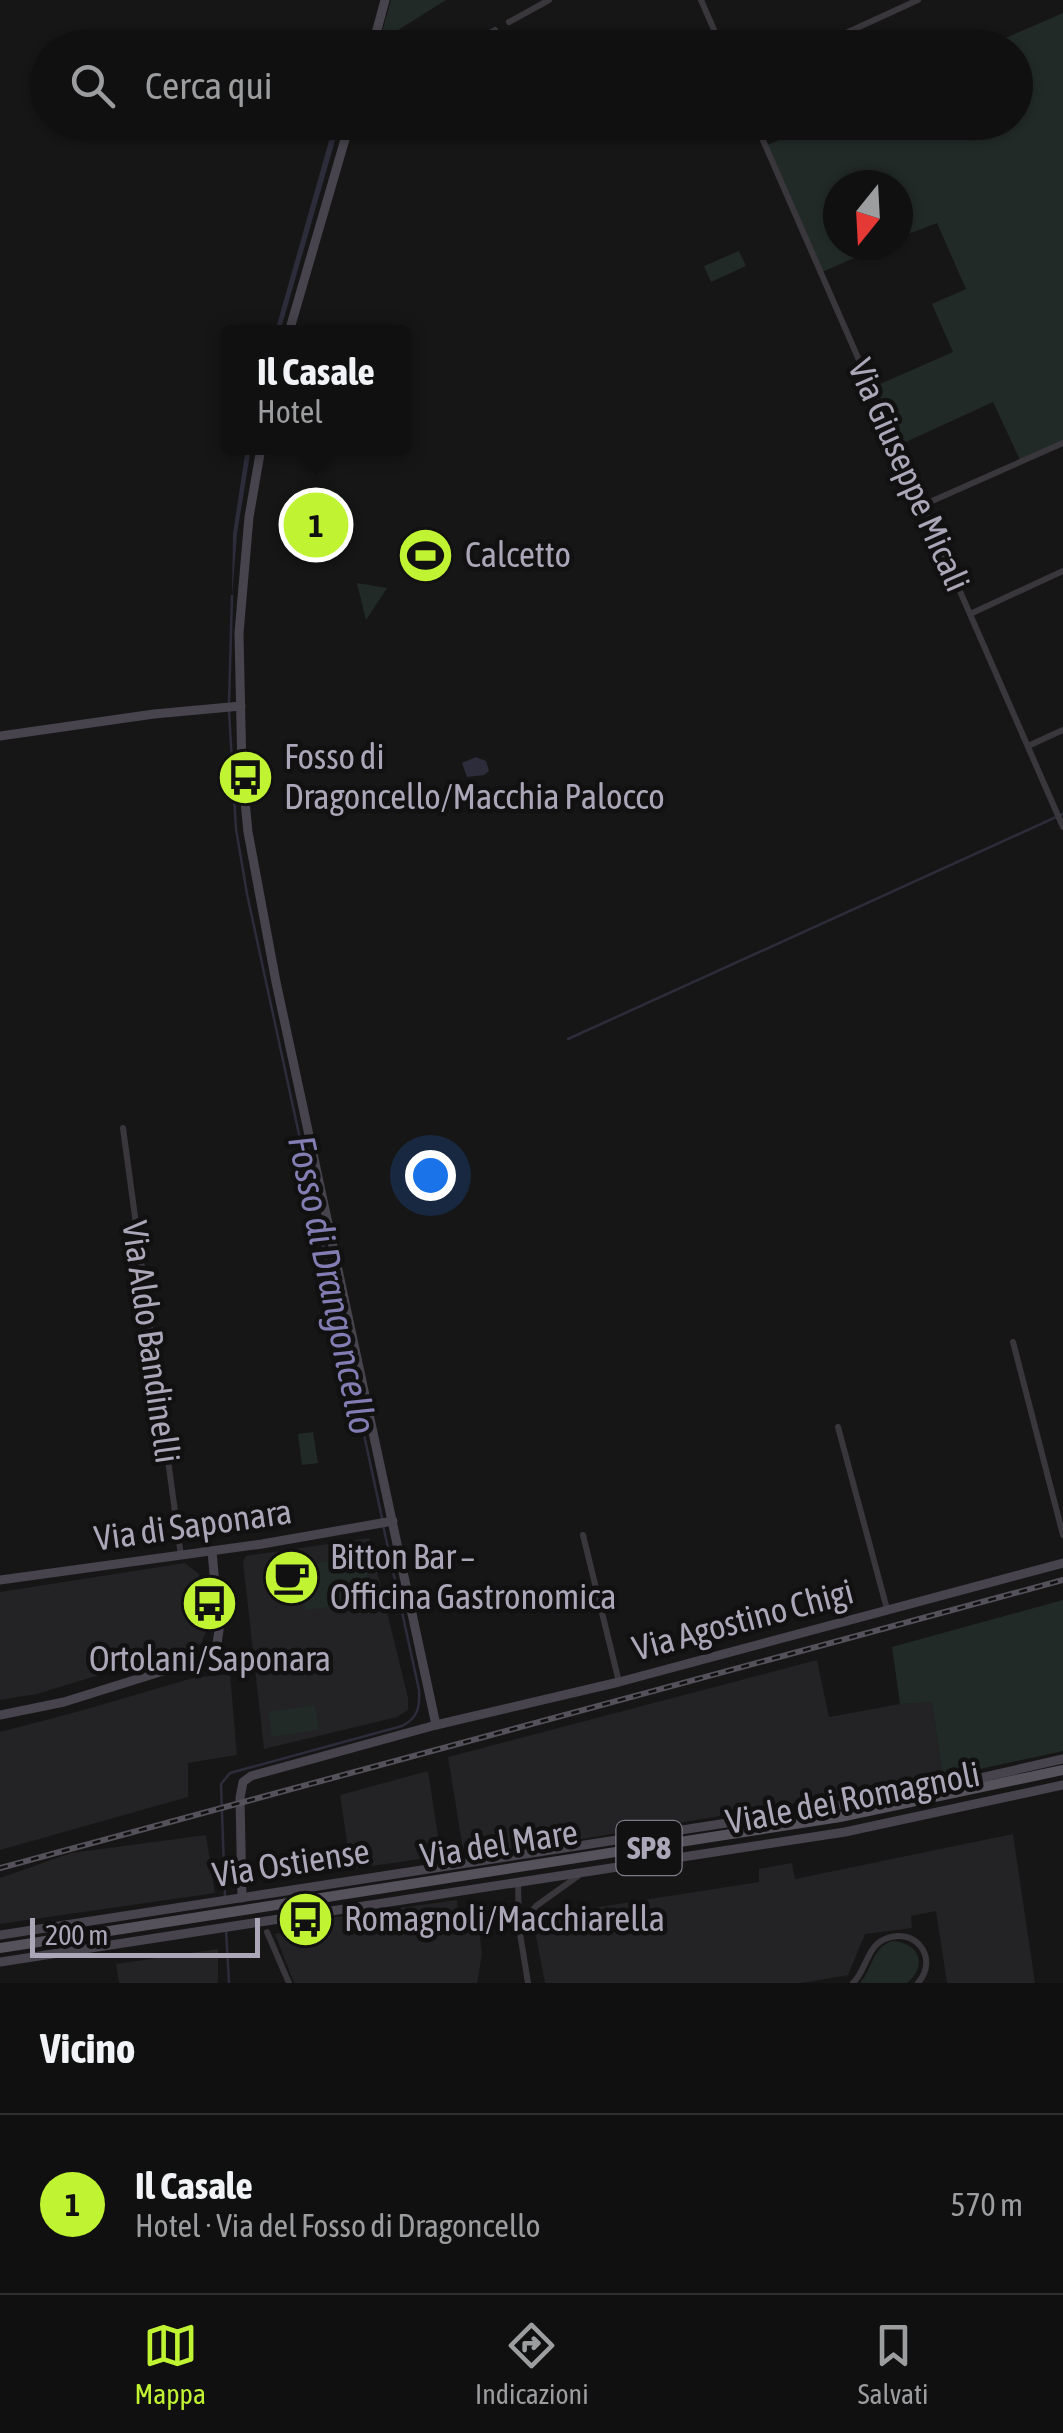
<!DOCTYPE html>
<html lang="it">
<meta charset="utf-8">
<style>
body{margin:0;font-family:"Asap Condensed",sans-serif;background:#1a191a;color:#f1f3f6}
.compass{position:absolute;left:823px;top:170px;width:90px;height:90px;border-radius:50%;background:#111011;box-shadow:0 2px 8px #0004;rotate:198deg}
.scale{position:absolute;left:30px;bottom:25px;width:230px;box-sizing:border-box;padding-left:10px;border:5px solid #aca7b8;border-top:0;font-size:28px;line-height:35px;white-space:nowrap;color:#aca7b8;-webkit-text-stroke:8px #121112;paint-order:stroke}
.you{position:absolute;left:430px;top:1175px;width:35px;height:35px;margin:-25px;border:8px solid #fff;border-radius:50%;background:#1a73e8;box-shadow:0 0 0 15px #1a73e833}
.badge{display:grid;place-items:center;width:65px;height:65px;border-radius:50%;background:#c0f332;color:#111;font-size:32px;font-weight:700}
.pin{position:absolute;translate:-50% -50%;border:5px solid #fff;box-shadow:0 2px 10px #0006}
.popup{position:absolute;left:221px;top:325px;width:190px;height:130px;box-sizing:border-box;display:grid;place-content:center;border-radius:10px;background:#111011;filter:drop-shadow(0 2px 8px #0005);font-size:32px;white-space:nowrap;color:#9c9d9f}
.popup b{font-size:38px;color:#f1f3f6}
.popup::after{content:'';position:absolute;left:50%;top:100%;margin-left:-20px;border:20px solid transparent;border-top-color:#111011}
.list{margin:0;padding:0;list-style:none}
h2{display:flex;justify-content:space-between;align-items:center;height:130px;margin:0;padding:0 40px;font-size:42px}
h2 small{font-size:32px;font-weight:400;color:#9c9d9f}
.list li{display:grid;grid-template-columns:65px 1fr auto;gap:30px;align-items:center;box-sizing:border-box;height:180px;padding:0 40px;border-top:2px solid #303031}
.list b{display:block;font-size:38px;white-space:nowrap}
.list p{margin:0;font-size:32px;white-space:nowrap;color:#9c9d9f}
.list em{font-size:32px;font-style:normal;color:#9c9d9f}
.icon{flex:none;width:55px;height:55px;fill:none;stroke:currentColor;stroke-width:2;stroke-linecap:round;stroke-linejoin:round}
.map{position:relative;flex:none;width:1063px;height:1983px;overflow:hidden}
.search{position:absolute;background:#111011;box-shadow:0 2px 8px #0004;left:30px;right:30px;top:30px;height:110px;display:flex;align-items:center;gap:25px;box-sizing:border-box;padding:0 35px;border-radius:55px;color:#9c9d9f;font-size:38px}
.sheet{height:310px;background:#111011}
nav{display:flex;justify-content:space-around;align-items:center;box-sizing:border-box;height:140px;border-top:2px solid #303031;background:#111011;font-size:28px;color:#9c9d9f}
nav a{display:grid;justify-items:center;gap:5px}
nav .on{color:#c0f332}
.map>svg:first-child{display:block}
</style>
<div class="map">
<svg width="1063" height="1983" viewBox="0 0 1063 1983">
<rect width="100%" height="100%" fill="#171617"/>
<g fill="#232224">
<path d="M369,1538l39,160v12l-11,7 -133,32 -21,-187 3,-6z"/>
<path d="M185,1563l14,11 8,55 -6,15 -164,50 -37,6v-108z"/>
<path d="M817,1660l12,57 71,-13 32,-3 11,76 -209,37 -1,-5 -12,2 -1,5 -235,39 -6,-8 -16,2 -15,-92z"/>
<path d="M230,1674l7,81 -49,8v34l-188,53v-118l80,-21 113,-33z"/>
<path d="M428,1771l13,85 -90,13 -11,-74z"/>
<path d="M1013,1834l22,149h-88l-11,-72 -25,5 1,12 -47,6 -17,41 -46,8h-257l-10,-52 19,-17 205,-32v-13l33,-6 3,16z"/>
<path d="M206,1835l9,58 -215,31v-46l71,-25z"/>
<path d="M457,1900l1,14 19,-2 5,42 -5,29h-183l-19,-49 5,-1 -2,-8z"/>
<path d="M218,1949v34h-99l-3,-19z"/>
</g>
<g fill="#222a28">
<path d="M391,0h55l-67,42z"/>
<path d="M1063,13v430l-42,19 -28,-60 -96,44 -26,-58 82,-36 -21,-48 34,-15 -29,-66 -39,15v-53h-60v60h45l-63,28 -55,-127 53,-23 198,-1v-74l-31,-1z"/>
<path d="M739,251l7,15 -35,16 -7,-16z"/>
<path d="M428,531l16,40 -20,8 -17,-39z"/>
<path d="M357,583l30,5 -21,32z"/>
<path d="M313,1432l5,31 -16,2 -4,-31z"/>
<path d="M365,1557l6,45 -66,8 -6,-45z"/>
<path d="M1063,1600v151l-120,26 -11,-75 -32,2 -8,-57z"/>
<path d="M315,1705l4,25 -47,7 -4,-25z"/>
<path d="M893,1941c27,2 35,25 14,42h-47c13,-15 12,-36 33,-42z"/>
</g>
<g fill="#2c2c3b">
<path d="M334,123h6l-60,209h-5z"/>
<path d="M246,448h5l-14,86 -5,63 1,-64z"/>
<path d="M476,757l10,4 3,10 -5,4 -17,2 -5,-14z"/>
</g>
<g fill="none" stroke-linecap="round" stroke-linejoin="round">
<g stroke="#2c2c3b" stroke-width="2.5">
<path d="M229,703l3,-107"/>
<path d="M229,711l7,118 11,65 135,624"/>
<path d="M568,1039l495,-225"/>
<path d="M225,1897l-4,-113 9,-11 172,-47c16,-8 18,-19 17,-36l-36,-165"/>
<path d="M226,1930l3,53"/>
</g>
<g stroke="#39363c" stroke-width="6">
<path d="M701,0l21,48"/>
<path d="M509,22l40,-22"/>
<path d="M464,48l31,-18"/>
<path d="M813,48l105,-48"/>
<path d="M755,122l308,705"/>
<path d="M923,505l140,-62"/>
<path d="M970,614l93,-43"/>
<path d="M1028,746l35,-16"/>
<path d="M123,1128l58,428"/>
<path d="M1013,1342l50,193"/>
<path d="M838,1427l49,182"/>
<path d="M583,1535l36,147"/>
<path d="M518,1883l1,44 9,56"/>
<path d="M520,1926l16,-20 42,-30"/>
<path d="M267,1932l22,51"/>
<path d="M853,1983c13,-12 14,-37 32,-44 29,-13 55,18 33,44"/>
</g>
<g stroke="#47444d" stroke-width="9">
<path d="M372,48l13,-48"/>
<path d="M289,332l61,-210"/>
<path d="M261,448l-12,69 -10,116 3,138 6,61 28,150 160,743"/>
<path d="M0,736l154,-22 87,-8"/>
<path d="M0,1580l262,-36 131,-23"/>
<path d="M0,1715l64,-13 115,-36 30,-11 8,-11 2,-14 -7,-79"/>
<path d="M242,1898l-2,-100 3,-16 8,-6 185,-51 183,-43 444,-119"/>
<path d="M0,1935l824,-127 125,-23 114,-26"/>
<path d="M0,1962l845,-130 218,-47"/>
</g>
<path stroke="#56525c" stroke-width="10" d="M0,1948l840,-131 223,-47"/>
<defs>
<path id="rail" d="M0,1868l1063,-288"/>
</defs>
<use href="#rail" stroke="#54515a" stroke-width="6"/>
<use href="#rail" stroke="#121112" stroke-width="2.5" stroke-dasharray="8" stroke-linecap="butt"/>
</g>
<defs>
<symbol id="stadium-disc" viewBox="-11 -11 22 22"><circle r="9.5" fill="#c0f332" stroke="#121112"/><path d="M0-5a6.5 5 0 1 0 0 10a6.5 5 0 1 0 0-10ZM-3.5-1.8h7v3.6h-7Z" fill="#111"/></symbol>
<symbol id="bus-disc" viewBox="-11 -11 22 22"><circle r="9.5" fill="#c0f332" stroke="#121112"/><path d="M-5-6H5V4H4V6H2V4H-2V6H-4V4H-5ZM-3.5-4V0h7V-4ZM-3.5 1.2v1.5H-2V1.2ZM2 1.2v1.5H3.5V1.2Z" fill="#111"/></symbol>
<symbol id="cafe-disc" viewBox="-11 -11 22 22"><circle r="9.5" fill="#c0f332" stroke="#121112"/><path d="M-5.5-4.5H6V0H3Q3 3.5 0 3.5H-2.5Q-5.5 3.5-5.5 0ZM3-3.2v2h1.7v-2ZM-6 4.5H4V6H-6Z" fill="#111"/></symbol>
</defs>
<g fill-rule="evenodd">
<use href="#stadium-disc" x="394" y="524" width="63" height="63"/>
<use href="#bus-disc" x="214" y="746" width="63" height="63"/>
<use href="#cafe-disc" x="260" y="1546" width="63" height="63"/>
<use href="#bus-disc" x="178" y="1572" width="63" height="63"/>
<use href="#bus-disc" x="274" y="1888" width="63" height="63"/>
</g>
<g text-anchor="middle" stroke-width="9" stroke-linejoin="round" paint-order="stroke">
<rect fill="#121112" stroke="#7e7a86" stroke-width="2.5" x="616.5" y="1821" width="65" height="54" rx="8"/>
<g font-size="32" font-weight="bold" fill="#aca7b8">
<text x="649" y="1859">SP8</text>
</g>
<g font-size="35" fill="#aca7b8" stroke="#121112">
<text transform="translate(909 475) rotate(66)" y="12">Via Giuseppe Micali</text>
<text transform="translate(151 1342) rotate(82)" y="12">Via Aldo Bandinelli</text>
<text transform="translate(193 1525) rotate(-8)" y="12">Via di Saponara</text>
<text transform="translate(743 1620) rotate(-15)" y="12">Via Agostino Chigi</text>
<text transform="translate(853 1798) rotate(-11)" y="12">Viale dei Romagnoli</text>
<text transform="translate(499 1844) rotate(-9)" y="12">Via del Mare</text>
<text transform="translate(291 1863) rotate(-9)" y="12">Via Ostiense</text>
</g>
<g font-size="35" fill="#aca7b8" stroke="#121112" text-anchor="start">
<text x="465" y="567">Calcetto</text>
<text x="284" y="769">Fosso di<tspan x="284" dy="40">Dragoncello/Macchia Palocco</tspan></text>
<text x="330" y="1569">Bitton Bar –<tspan x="330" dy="40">Officina Gastronomica</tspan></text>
<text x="210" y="1671" text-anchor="middle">Ortolani/Saponara</text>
<text x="344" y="1931">Romagnoli/Macchiarella</text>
</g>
<g font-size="38" font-style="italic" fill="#827eb3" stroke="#121112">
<text transform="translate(332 1285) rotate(78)" y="13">Fosso di Drangoncello</text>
</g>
</g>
</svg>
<svg class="compass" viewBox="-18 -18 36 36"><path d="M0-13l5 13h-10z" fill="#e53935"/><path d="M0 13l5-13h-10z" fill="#9c9d9f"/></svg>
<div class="scale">200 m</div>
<div class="you"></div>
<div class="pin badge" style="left:316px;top:525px">1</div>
<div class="popup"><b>Il Casale</b>Hotel</div>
<div class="search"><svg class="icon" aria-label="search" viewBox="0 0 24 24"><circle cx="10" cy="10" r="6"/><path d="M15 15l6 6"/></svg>Cerca qui</div>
</div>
<section class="sheet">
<h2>Vicino<small></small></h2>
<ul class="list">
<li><span class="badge">1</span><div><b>Il Casale</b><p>Hotel · Via del Fosso di Dragoncello</p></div><em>570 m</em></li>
</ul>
</section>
<nav>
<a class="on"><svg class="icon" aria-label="map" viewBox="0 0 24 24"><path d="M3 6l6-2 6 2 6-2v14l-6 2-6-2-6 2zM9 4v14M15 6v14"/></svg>Mappa</a>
<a><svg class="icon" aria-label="directions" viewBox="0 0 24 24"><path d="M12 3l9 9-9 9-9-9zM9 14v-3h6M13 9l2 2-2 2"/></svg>Indicazioni</a>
<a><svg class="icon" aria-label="saved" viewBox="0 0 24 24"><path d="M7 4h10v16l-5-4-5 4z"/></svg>Salvati</a>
</nav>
